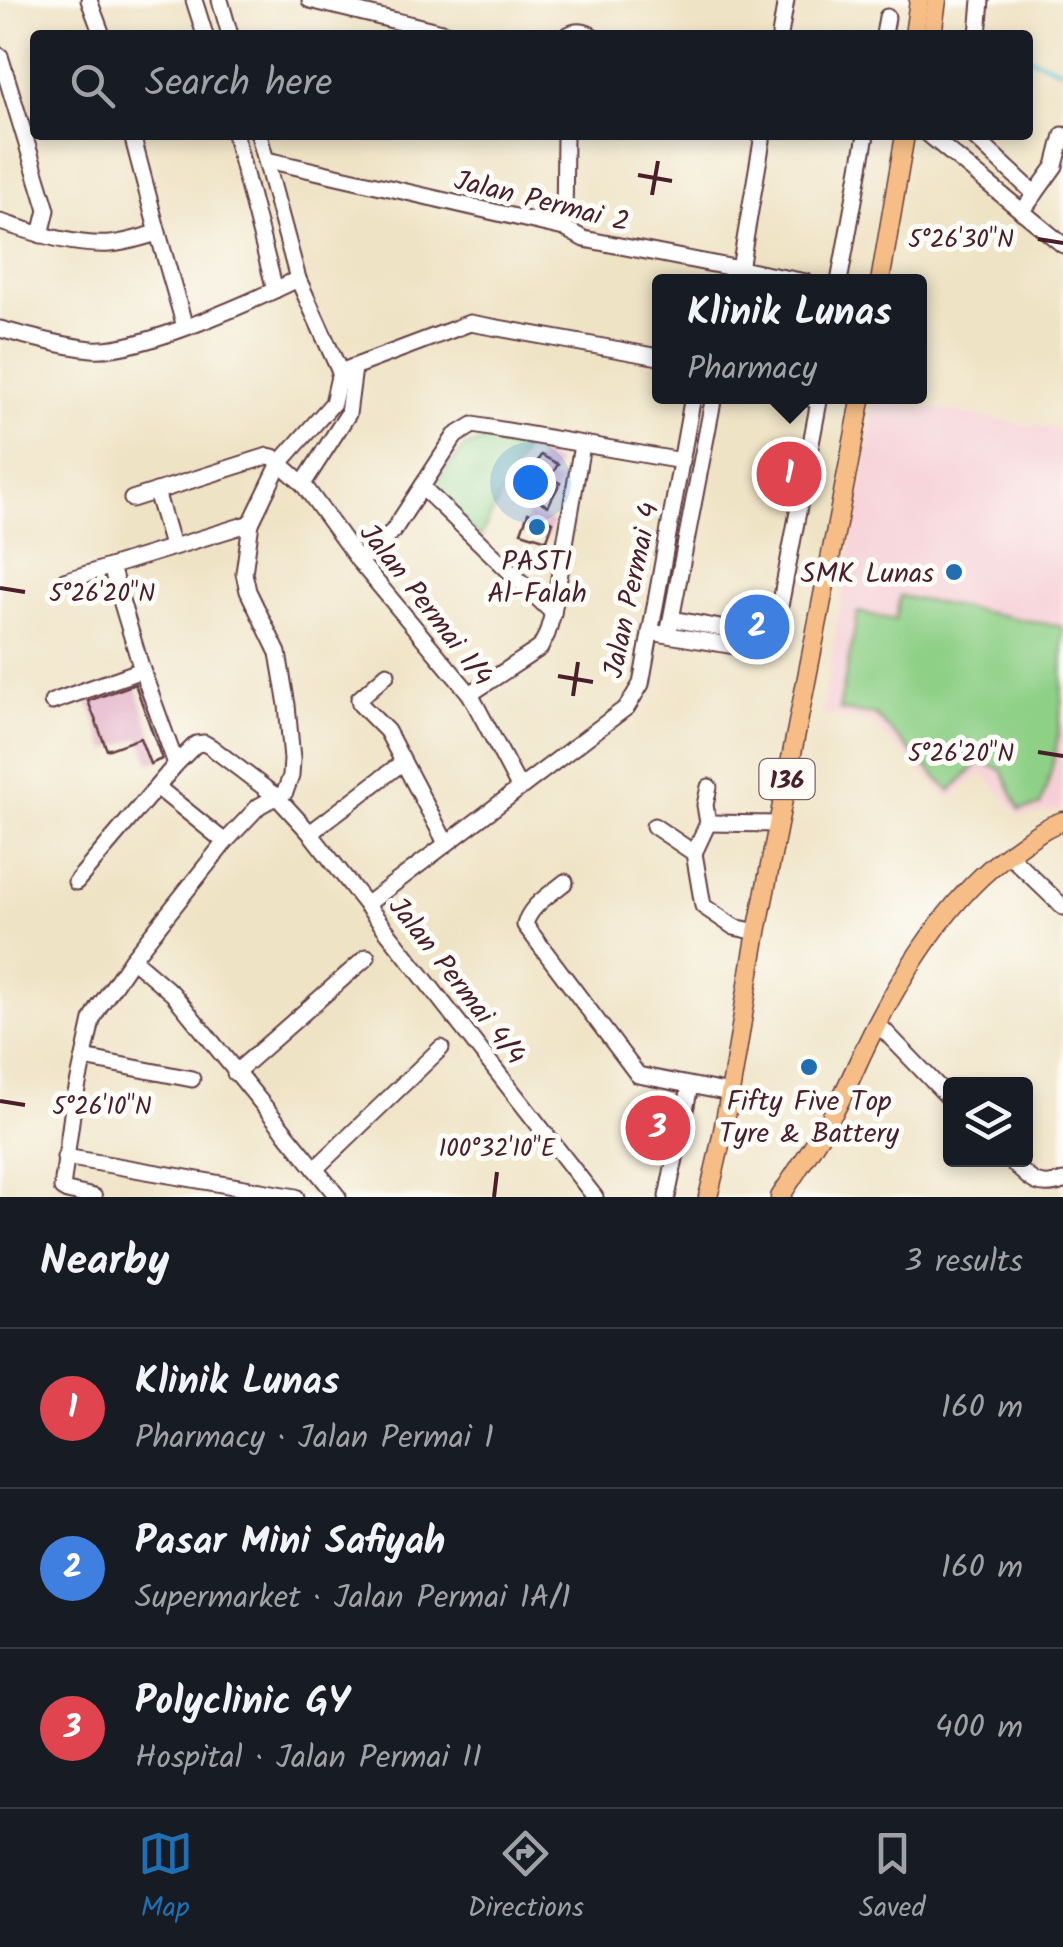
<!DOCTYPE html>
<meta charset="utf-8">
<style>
body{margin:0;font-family:Kalam,sans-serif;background:#20242c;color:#f1f3f6}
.controls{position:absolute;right:30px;bottom:30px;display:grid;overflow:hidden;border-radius:10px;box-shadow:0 5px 15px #0003}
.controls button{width:90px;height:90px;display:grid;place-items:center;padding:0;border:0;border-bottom:2px solid #363941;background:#171b24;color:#f1f3f6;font:50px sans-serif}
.you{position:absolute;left:530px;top:482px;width:35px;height:35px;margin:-25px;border:8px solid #fff;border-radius:50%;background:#1a73e8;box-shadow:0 0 0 15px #1a73e833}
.badge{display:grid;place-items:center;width:65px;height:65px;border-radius:50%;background:#1f6fb2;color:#fff;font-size:32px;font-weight:700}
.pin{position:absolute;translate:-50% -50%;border:5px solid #fff;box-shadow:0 2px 10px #0006}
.popup{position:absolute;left:652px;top:274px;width:275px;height:130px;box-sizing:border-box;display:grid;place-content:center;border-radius:10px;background:#171b24;filter:drop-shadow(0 2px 8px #0005);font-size:32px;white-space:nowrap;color:#9ea1a6}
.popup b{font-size:38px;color:#f1f3f6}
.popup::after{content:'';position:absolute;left:50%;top:100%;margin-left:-20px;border:20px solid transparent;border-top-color:#171b24}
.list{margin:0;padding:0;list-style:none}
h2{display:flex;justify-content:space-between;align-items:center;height:130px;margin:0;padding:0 40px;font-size:42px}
h2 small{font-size:32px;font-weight:400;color:#9ea1a6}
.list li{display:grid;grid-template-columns:65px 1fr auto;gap:30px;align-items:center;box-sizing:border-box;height:160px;padding:0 40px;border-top:2px solid #363941}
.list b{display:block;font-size:38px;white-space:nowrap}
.list p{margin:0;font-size:32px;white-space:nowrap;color:#9ea1a6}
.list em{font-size:32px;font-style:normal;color:#9ea1a6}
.icon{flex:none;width:55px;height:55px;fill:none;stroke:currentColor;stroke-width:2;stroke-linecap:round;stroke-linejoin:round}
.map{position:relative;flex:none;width:1063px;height:1197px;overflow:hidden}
.search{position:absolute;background:#171b24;box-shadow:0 5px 15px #0003;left:30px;right:30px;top:30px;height:110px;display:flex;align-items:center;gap:25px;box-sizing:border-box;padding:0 35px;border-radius:10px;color:#9ea1a6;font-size:38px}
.sheet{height:610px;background:#171b24}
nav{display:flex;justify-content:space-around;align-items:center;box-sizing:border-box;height:140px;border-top:2px solid #363941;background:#171b24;font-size:28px;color:#9ea1a6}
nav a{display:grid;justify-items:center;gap:5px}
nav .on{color:#1f6fb2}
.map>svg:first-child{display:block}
</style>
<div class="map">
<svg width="1063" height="1197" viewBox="0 0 1063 1197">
<rect width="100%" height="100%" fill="#fdfcf7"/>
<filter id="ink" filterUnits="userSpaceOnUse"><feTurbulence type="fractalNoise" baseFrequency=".01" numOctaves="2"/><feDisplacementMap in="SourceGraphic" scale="20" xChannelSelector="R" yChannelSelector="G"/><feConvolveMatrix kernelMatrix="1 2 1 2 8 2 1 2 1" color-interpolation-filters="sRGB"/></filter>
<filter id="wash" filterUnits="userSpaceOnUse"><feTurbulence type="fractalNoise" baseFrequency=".0048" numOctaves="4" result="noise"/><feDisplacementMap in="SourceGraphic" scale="40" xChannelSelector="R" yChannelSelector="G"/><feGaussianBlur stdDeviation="2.25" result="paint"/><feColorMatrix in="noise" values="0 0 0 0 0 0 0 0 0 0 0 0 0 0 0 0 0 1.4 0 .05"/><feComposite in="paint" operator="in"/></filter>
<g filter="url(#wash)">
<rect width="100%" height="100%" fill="#efe3c5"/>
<path fill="#f6cfd6" d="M875,399l188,31v379l-42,8 -39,-45 -32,27 -78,-76 -50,-9z"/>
<g fill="#8fd087" stroke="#6c7859" stroke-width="2.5">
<path d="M485,440l40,8 -45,90 -50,-49 35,-42z"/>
<path d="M900,596l163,31c0,65 0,119 -23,179l-20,4 -18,-40 -22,-8 -30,29 -75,-76 -36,-5 19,-98 37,8z"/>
</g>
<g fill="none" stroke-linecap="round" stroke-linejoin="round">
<path stroke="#60c7dc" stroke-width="4" d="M1028,57l34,13"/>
</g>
<g id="blocks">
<g fill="#dc9bba">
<path d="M541,455l17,9 -8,14 10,5 -12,23 -27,-15z"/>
<path d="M528,513l25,9 -6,18 -26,-8z"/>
<path d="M135,684l27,75 -12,5 -10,-26 -33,12 -19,-49z"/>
</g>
</g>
</g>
<g filter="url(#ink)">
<use href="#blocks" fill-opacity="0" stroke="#633c42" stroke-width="2.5"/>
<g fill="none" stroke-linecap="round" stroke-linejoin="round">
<defs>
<g id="minor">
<path d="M89,0l13,35"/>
<path d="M194,0l11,35"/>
<path d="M220,0l10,35"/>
<path d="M310,0l144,35"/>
<path d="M568,35c8,-5 15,-4 23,0"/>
<path d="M780,35l6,-35"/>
<path d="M884,35l3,-18"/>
<path d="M978,35l3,-35"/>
<path d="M0,56l47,154 -6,25"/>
<path d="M132,135l26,98 27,94"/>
<path d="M235,135l40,155"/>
<path d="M929,135l134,110"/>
<path d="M972,135l63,59"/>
<path d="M267,160l297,68 20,11 222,43"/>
<path d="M1022,212l33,-46 8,-31"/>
<path d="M0,222c36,11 72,24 110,22 16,-1 32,-7 48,-11"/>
<path d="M564,228l1,-93"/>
<path d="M740,269l23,-134"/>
<path d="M839,282l27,-147"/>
<path d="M0,329c29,8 62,17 92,20 47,4 161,-48 206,-70"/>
<path d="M340,372l130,-49 189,34"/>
<path d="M796,396l23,4"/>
<path d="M303,484l45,-70 6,-46"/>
<path d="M422,487l131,126"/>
<path d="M156,491l16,55"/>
<path d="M132,499l136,-43 5,1 30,27 56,77 111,133 49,93"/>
<path d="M359,561l34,-30 62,-95 18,-11 209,36"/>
<path d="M111,567l31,103 34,94"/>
<path d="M64,581l187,-58"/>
<path d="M672,619l102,19"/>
<path d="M650,632l115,19 9,-13 46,-242"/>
<path d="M668,635l46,-239"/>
<path d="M387,674l-28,25 1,5 27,27 59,112"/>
<path d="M470,694l70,-46 7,-14 6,-21 29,-168"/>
<path d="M52,702l90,-32"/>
<path d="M157,787l68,55"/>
<path d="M708,823l70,1"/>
<path d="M654,826l40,27 9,53 31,21 23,5"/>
<path d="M310,833l93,-71"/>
<path d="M694,853l14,-30 -3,-18 4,-18"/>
<path d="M1008,854l55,53"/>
<path d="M76,882l100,-118 20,-20 8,-1 7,4 67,51 32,35 285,364"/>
<path d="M565,882c-14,12 -36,24 -40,43l113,150 92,18"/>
<path d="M367,904l260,-197 14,-23 52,-288"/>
<path d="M132,959l41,35 165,203"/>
<path d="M877,1023l73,76"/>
<path d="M84,1058l108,21"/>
<path d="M235,1073l132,-116"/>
<path d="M65,1157l231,40"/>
<path d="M1010,1160c18,17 26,31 53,21"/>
<path d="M315,1169l126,-121"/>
<path d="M94,1197l-27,-6 -5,-3 11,-81 19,-87 7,-13 33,-48 93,-117 34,-36 26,-14 6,-16 1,-17 -5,-54 -9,-52 -30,-62 -4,-18 7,-50 29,-60 53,-60 7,-31 -42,-93 -39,-144"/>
<path d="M667,1197l23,-111"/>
</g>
<g id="major">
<path d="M914,35l5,-35"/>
<path d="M932,35l5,-35"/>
<path d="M880,282l25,-147"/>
<path d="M708,1197c23,-89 33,-180 50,-270 33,-177 68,-354 104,-531"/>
<path d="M780,1197c18,-28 37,-56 54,-85 16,-29 28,-61 44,-90 33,-63 79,-134 139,-174 14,-10 29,-22 46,-27"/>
</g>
</defs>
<use href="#minor" stroke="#633c42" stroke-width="19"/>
<use href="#major" stroke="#633c42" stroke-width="21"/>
<use href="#minor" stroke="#fff" stroke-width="15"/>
<use href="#major" stroke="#f6be86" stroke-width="18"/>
</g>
</g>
<path fill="none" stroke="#4a1f2b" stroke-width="4" d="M638,175l34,6M652,195l6,-34M1038,239l25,4M0,588l25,4M558,676l35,6M573,696l5,-34M1038,752l25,4M0,1101l25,4M494,1197l3,-25"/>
<g fill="#1f6fb2" stroke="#fdfcf7" stroke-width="4">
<circle cx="537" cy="527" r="10"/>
<circle cx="954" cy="572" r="10"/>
<circle cx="809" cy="1067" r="10"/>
</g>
<g text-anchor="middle" stroke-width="10" stroke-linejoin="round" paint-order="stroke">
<rect fill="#fdfcf7" stroke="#806168" stroke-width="2.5" x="759.5" y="759" width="55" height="40" rx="8"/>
<g font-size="25" font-weight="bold" fill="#4a1f2b">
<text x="787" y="788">136</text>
</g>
<g font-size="28" fill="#4a1f2b" stroke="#fdfcf7">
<text transform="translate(542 200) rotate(14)" y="10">Jalan Permai 2</text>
<text transform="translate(630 590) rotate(-78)" y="10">Jalan Permai 4</text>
<text transform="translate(427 604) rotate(52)" y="10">Jalan Permai 1/4</text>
<text transform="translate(458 980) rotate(52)" y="10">Jalan Permai 4/4</text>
</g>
<g font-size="28" fill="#4a1f2b" stroke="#fdfcf7">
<text x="537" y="570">PASTI<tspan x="537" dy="32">Al-Falah</tspan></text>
<text x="934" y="582" text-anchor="end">SMK Lunas</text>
<text x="809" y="1110">Fifty Five Top<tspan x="809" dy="32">Tyre &amp; Battery</tspan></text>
</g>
</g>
<g font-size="25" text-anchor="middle" fill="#4a1f2b" stroke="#fdfcf7" stroke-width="10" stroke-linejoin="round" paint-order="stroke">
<text x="961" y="247">5°26'30"N</text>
<text x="102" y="601">5°26'20"N</text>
<text x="961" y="761">5°26'20"N</text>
<text x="102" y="1114">5°26'10"N</text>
<text x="497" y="1156">100°32'10"E</text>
</g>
</svg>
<div class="controls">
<button><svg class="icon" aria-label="layers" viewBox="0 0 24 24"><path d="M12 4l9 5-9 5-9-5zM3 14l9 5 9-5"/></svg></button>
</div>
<div class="you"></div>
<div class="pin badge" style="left:789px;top:474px;background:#e0444e">1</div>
<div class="popup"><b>Klinik Lunas</b>Pharmacy</div>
<div class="pin badge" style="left:757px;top:627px;background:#3f7fe0">2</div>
<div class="pin badge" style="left:658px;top:1128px;background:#e0444e">3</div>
<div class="search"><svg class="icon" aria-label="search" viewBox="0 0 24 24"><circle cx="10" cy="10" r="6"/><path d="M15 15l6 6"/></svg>Search here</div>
</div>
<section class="sheet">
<h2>Nearby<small>3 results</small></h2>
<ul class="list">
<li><span class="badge" style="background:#e0444e">1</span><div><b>Klinik Lunas</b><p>Pharmacy · Jalan Permai 1</p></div><em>160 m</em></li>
<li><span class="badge" style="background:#3f7fe0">2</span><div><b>Pasar Mini Safiyah</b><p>Supermarket · Jalan Permai 1A/1</p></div><em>160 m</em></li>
<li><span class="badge" style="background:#e0444e">3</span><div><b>Polyclinic GY</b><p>Hospital · Jalan Permai II</p></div><em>400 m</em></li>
</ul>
</section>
<nav>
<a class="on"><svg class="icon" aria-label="map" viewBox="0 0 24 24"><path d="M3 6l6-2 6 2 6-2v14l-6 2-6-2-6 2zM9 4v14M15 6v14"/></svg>Map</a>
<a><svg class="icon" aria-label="directions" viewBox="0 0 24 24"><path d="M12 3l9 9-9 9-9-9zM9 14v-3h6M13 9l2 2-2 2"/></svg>Directions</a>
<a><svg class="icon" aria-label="saved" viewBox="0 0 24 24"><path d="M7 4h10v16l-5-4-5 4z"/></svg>Saved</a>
</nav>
